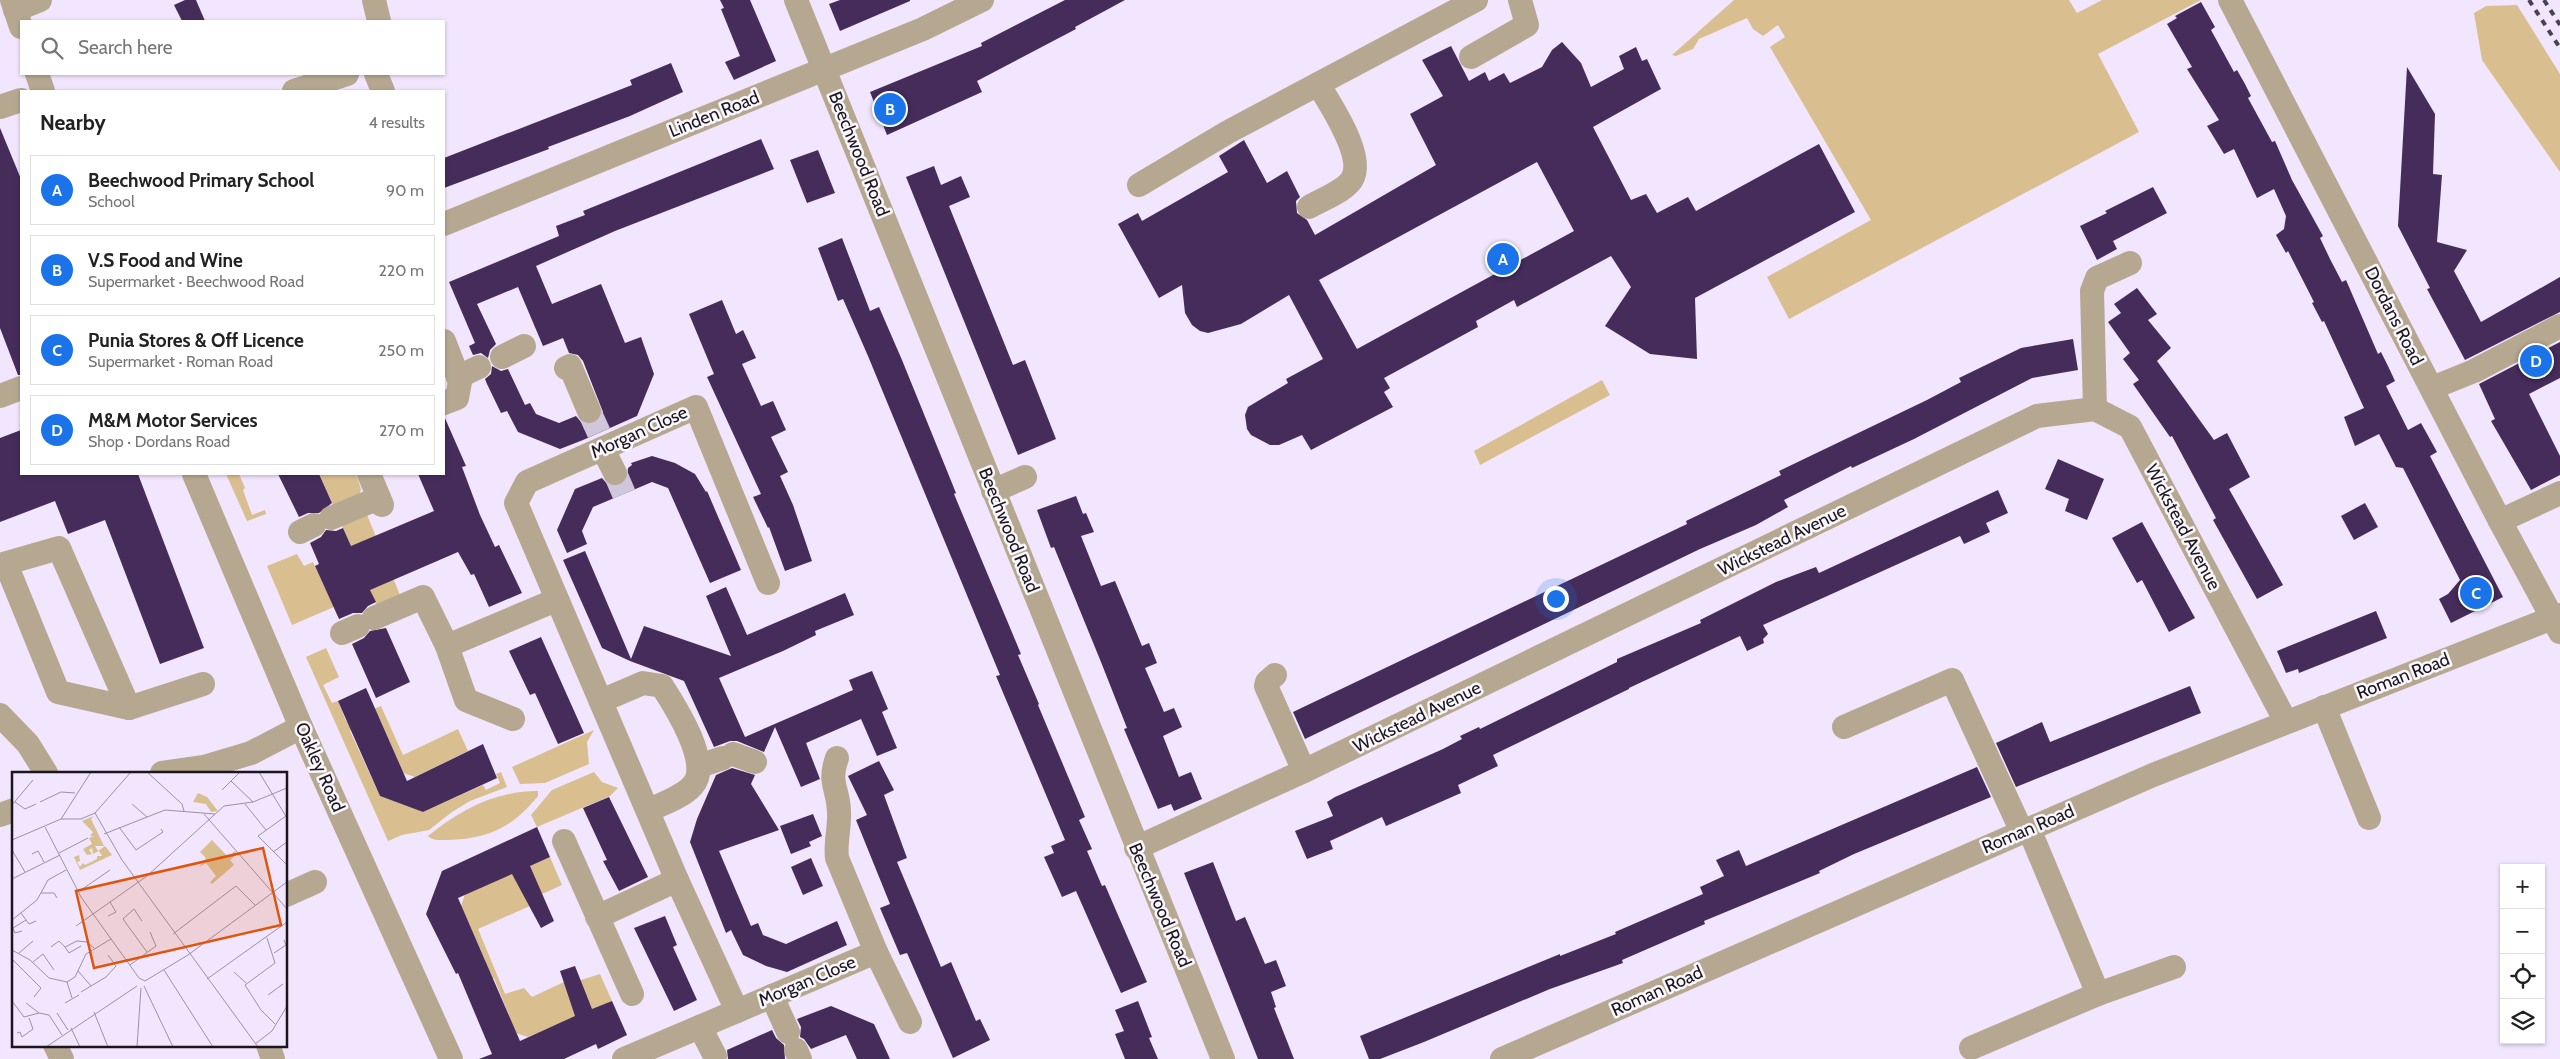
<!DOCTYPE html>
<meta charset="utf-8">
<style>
body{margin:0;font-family:Cabin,sans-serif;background:#f2f2f2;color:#222}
.controls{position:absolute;right:15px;bottom:15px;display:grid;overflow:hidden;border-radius:0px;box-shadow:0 1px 4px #0004}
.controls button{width:45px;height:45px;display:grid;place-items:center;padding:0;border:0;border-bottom:1px solid #e0e0e0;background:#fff;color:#222;font:25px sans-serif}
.you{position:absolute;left:1555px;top:598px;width:18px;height:18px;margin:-12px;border:4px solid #fff;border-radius:50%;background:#1a73e8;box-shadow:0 0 0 8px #1a73e833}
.badge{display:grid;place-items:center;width:32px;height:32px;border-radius:50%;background:#1a73e8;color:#fff;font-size:16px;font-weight:700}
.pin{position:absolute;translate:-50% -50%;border:2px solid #fff;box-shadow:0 1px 5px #0006}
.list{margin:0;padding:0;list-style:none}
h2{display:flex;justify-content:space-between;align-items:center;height:65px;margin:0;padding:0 20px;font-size:21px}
h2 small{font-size:16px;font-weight:400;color:#767676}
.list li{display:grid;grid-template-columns:32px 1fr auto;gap:15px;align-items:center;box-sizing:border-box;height:70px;margin:0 10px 10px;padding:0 10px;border:1px solid #e0e0e0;border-radius:0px}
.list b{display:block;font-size:19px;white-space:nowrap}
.list p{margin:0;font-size:16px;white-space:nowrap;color:#767676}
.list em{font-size:16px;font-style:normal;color:#767676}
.icon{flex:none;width:28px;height:28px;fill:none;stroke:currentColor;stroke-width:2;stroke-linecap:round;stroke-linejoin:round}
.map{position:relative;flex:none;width:2560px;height:1059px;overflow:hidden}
.search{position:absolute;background:#fff;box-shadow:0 1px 4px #0004;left:20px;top:20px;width:425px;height:55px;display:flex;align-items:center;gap:12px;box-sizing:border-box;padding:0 18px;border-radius:0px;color:#767676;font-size:19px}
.panel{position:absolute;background:#fff;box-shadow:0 1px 4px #0004;left:20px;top:90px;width:425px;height:385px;border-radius:0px}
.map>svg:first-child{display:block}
</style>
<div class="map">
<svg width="2560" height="1059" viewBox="0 0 2560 1059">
<rect width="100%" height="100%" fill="#f1e6fd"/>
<g fill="#d9be8f">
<path d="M1734,0h335l8,13 25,-13h99l-103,54 41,78 -350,187 -22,-42 104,-57 -101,-173 15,-10 -7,-12 -15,11 -10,-7 -6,-11 -48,21 -6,10 -17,7 -4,-1z"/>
<path d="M2517,5l43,69v98l-78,-112 -8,-47 12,-7z"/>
<path d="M1602,380l8,15 -130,70 -6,-14z"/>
<path d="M226,474h13l6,14 -2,2 9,25 13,-5 1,4 -19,7z"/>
<path d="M319,474h37l5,15 -3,11 -23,9z"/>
<path d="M365,510l35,85 -21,16 -39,-90z"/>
<path d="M297,554l7,12 9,-4 21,45 -42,18 -25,-59z"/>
<path d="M326,648l13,29 -16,8 9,18 6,-2 8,20 35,-15 22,49 55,-26 10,22 -53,26 -12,-4 -24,-55 -29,13 30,65 43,16 60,-27 3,5 14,-7 -4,-9 5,-2 6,15 -37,14 -18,11 -23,18 -27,5 -14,6 -82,-184z"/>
<path d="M594,730l-7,12 2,22 -44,19 -25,1 -8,-17z"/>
<path d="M594,772l8,10 16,6 -8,8 -73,31 -6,-12 21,-25z"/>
<path d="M538,791v5c-26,32 -50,43 -91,44 -7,0 -14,1 -19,-4 32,-26 67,-45 110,-45z"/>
<path d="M550,857l12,28 -20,9 -12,12 -52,23 27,65 19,-6 8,9 32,-15 1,3 35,-11 12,27 -84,36 -12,-4 -22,-55 -7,2 -2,-20 -24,-54 4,-12z"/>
</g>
<g fill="#452c5b" fill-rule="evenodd">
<path d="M185,0h11l9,21h-23l-8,-16z"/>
<path d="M720,0h30l26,61 -42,19 -9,-18 15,-6 -19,-47 3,-1z"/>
<path d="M840,0h70v1l-70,30 -11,-27z"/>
<path d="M1065,0h60l-50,27 1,2 -99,52 5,11 -95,43 -17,-43 112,-46 -1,-3z"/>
<path d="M2201,2l14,25 -4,3 23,42 3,-2 8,14 6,12 -3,2 24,44 3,-1 17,39 31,56 -3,2 10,21 12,23 4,-2 32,74 3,-2 7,14 7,15 -9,5 22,44 13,-7 16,29 -7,4 73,141 -52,26 -12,-24 9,-5 12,-14 -57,-112 -7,-1 -17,-33 -24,12 -11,-29 20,-9 -40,-87 -2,1 -10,-19 2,-1 -26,-51 -2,2 -10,-18 8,-6 2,-13 -12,-27 -17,9 -23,-49 -10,5 -17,-28 12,-6 -32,-51 5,-2 -25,-43 10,-6 -2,-2z"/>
<path d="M1562,42l19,21 10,24 33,-18 -5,-13 17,-9 6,14 5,-2 14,30 -68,38 38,73 15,-6 11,19 31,-16 8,14 123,-67 36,68 -160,86 2,61 -47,-5 -45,-28 26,-39 -20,-31 -94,51 -3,-7 -38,21 2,6 -94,51 6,10 -6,4 9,15 -82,43 -9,-15 -23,10h-9l-19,-10 -4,-6 -2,-14 3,-8 40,-24 -2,-4 37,-20 -34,-64 -48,29 -33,9 -8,-2 -8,-6 -7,-12 -3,-28 -23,13 -41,-74 20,-11 4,8 86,-49 -9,-16 25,-16 23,43 20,-12 13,26 -4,4 1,12 10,7 8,15 121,-70 -26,-51 33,-18 -21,-36 29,-14 18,35 16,-9 4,9 15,-8 6,10 32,-16 10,-17zM1537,162l37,69 -217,118 -38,-69z"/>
<path d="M671,63l12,29 -53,24 -82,31 1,2 -105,39v-30l188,-73 -2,-5z"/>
<path d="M2407,67l28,47 -2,60 9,1 -5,67 30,8 -13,21 27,51 79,-45v35l-95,48 -38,-71 3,-1 -32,-62z"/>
<path d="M0,128l21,51v196h-3l-18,-47z"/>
<path d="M761,139l13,30 -159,62 -79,35 16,38 49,-20 24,59 16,-6 13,37 -17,42 -54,24 -23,9 -42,-17 -11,-21 -6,2 -14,-29 -2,-5 6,-5 1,-8 9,5 7,-2 17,36 5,-2 6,11 23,9 17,-7 5,6 7,3 12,-5 3,-8 -20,-51 -5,-6 -9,-2 -6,-15 -20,8 -25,-59 -41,17 19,40 -6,6 -2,8 -7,-5 -8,2 -4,-9 6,-3 -26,-61 110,-46 -3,-10 29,-11 -2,-4z"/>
<path d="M818,150l17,43 -28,10 -17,-43z"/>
<path d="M934,166l7,19 20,-9 9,21 -21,9 64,159 12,-5 31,79 -38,16 -112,-278z"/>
<path d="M2153,187l14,26 -54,28 4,8 -20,11 -17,-34 27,-13 -2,-2z"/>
<path d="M842,238l28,73 9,-4 23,53 54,133 -2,1 67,160 -3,1 21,49 -1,1 47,112 -6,3 13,29 -5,2 15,35 3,-1 42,97 -26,11 -45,-102 -14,6 -18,-40 10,-4 -3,-7 14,-6 -69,-164 4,-1 -132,-319 -25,-57 -5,2 -20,-53z"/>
<path d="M2137,288l20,26 -9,6 23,28 -14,13 57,79 13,-7 23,44 -21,12 54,96 -26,14 -44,-79 3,-2 -44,-82 -2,1 -37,-53 6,-4 -16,-21 7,-6 -22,-31 13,-9 -7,-9z"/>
<path d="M722,300l14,34 7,-4 13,28 -14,6 19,42 12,-5 13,29 -15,7 17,35 -8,4 13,29 19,56 -27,10 -16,-44 -1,1 -15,-31 8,-3 -54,-117 7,-3 -25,-60z"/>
<path d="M2073,339l5,31 -46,8 -118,61 -62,29 -1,-2 -67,34 4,7 -32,18 -56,24 -395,190 -12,-27 394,-188 -1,-3 95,-46 -2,-4 148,-71 34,-18 -2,-4 62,-30z"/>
<path d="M2560,342v36l-31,16 31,62v19l-29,15 -40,-69 4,-2 -16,-35z"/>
<path d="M444,416l22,50 -4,1 18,48 15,32 4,-2 23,48 -33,14 -15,-33 -3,1 -13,-23 -88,38 6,12 -8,4 -6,7h-9l-14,6 -24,-53 4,-2 -9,-21 11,-6 5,-7 10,1 7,-3 8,18 83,-35 -16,-37h26z"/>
<path d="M21,430v44h117l66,174 -44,16 -55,-144 -37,14 -13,-33 -55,21v-84z"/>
<path d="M652,456l23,7 20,11 11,18 1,-1 34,79 -31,13 -42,-95 -16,-6 -59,25 -11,24 5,13 -20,9 -10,-23 18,-41 27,-11 6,7h13l6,-5 1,-12 4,-3 -1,-2z"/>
<path d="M2058,459l46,20 -17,41 -22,-9 4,-12 -24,-10z"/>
<path d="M278,474h41l13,29 -13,10h-11l-9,4z"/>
<path d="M1998,490l10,23 -22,10 4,9 -26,12 -4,-8 -197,89 5,9 -5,5 1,4 -17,8 -7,-15 -111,52v1l-136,66 5,11 -40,19 3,8 -75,33 -4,-9 -52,24 3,8 -26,10 -12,-28 38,-15 -6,-14 8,-5 108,-48 19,-10 -2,-3 19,-9 1,2 137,-67v-3l84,-36 -1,-3 76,-38 40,-15 3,6z"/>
<path d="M1076,496l7,18 3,-1 8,19 -13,4 20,50 14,-5 27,65 7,-3 8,20 -12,5 19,44 10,-4 8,19 -19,9 16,41 12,-5 11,27 -28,12 -3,-7 -13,5 -34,-80 3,-1 -26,-66 -47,-115 -3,1 -14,-38z"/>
<path d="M2365,503l13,24 -24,13 -13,-24z"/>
<path d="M2142,522l53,96 -26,14 -27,-52 -5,3 -25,-45z"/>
<path d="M585,551l46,108 13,-33 87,30 -25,-60 20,-9 21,48 98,-42 9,22 -39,16 1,4 -33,16 -64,27 26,59 108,-47 -4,-10 23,-9 16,38 -6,3 15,36 -20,8 -16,-37 -55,24 14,36 -19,8 -26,-60 -11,25 -27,-11h-7l-16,6 -30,-66 -54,-20 -28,-13 -39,-88z"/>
<path d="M2376,611l11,27 -88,35 -1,-4 -12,4 -9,-22z"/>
<path d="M386,628l24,54 -34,16 -24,-54 12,-6 6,-7z"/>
<path d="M541,637l43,96 -26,11 -23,-51 -5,2 -21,-44z"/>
<path d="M2190,686l11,27 -185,74 -20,-44 46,-21 8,20z"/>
<path d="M366,688l41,93 76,-37 14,34 -74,34 -43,-16 -42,-95z"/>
<path d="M879,761l15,29 -10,5 23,63 -10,4 44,105 10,-5 25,59 4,-2 10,21 -37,18 -46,-105 -7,2 -20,-47 10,-4 -34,-84 11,-5 -19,-39z"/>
<path d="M1977,767l14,30 -137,57 -35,17 1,2 -116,48 1,3 -83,36 1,3 -73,26 -126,53 -44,17h-11l-9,-23 200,-82v2l56,-22 -1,-2 88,-38 -3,-7 24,-11 -8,-16 23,-10 7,16z"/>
<path d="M732,768l23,7 -4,9 28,46 -60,21 32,75 7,-3 5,12 23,9 51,-23 10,24 -60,27 -21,-6 -23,-11 -12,-25 -5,3 -36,-91 7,-23 19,-44z"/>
<path d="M609,797l39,80 -29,14 -16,-30 4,-1 -24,-52z"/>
<path d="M813,814l9,22 -13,6 2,4 -20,8 -11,-28z"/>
<path d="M537,827l13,30 -20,9 24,55 -13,7 -29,-54 -54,24 62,143 55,-25 -15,-45 15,-5 17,43 20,-8 15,34 -29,14 -2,-5 -32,15h-85l13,-5 -34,-81 -2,1 -30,-60 16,-43z"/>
<path d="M811,858l12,28 -20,9 -12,-28z"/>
<path d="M1213,862l23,59 9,-4 20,47 11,-4 10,26 -15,6 5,15 -2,1 20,51h-36l-74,-186z"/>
<path d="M665,916l12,29 -4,2 24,53 -23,11 -40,-83z"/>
<path d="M1138,1001l14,36 -3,1 9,21h-33l-10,-25 9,-3 -9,-21z"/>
<path d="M831,1006l43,18 16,35h-33l-11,-24 -35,14 -7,-10 -4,-2 1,-10 -4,-8z"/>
<path d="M772,1030l4,8 8,7 1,14h-57l-1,-9z"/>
</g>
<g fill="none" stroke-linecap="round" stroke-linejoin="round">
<g stroke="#d1c7dc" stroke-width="24" stroke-dasharray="24 12" stroke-linecap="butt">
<path d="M589,411l10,22"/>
<path d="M615,473l9,21"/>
</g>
<g stroke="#b6a890" stroke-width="24">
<path d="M12,0l9,27"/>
<path d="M374,0l5,21"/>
<path d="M796,0l427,1059"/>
<path d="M2230,0l270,521 60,111"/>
<path d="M15,10l25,-10"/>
<path d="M1471,57l56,-32 -7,-25"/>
<path d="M37,74l6,17"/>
<path d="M376,74l7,17"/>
<path d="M294,91l53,-17"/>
<path d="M0,107l21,-7"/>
<path d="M1139,185l89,-53 248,-132"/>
<path d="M1309,207c12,-7 31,-14 40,-24 21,-21 -19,-79 -31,-99"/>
<path d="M444,224l479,-195 59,-29"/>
<path d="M444,341l16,41 -3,16 -13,5"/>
<path d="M502,357l22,-11"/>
<path d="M566,368l4,-2 19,45"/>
<path d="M458,377l21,-10"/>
<path d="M2432,388l42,-17 86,-45"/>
<path d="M0,396l21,-8"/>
<path d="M2095,409l-3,-118 5,-13 33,-15"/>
<path d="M603,449l12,24"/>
<path d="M194,474l107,253 150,332"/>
<path d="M369,474l13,31"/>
<path d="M993,491l32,-14"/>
<path d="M331,518l48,-20"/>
<path d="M2500,521l60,-28"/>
<path d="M300,532l14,-7"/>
<path d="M6,564l52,128 71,16 74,-24"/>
<path d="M0,565l59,-17 70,160"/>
<path d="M374,618l49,-21 24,49 109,-46"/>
<path d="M342,633l16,-7"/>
<path d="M447,646l19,54 47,19"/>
<path d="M1275,675l-8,7 -1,4 38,85"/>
<path d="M601,701l42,-18 19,3c13,20 50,78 31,99 -10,12 -31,19 -44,25"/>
<path d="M2324,707l45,111"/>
<path d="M0,715l28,29 18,29"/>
<path d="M1844,727l108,-47 70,152"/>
<path d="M733,754l22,8"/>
<path d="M699,766l24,-8"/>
<path d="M162,773l42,-6 47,-14 50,-26"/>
<path d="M0,815l14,-5"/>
<path d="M564,841l68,153"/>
<path d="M1136,848l168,-77 733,-355 58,-7 35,18 156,295"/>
<path d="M286,895l29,-13"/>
<path d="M597,917l80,-37"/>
<path d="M876,952l34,70"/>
<path d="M2098,994l76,-27"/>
<path d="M772,996l16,36"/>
<path d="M737,1011l-60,-131 -161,-377 11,-21 169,-75 72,176"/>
<path d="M700,1027l15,29"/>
<path d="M55,1045l7,14"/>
<path d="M268,1045l5,14"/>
<path d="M1971,1048l127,-54 -69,-165"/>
<path d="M796,1050l4,9"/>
<path d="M624,1059l252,-107 -39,-94c-2,-16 3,-31 2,-47 -1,-24 -11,-27 -2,-53"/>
<path d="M1502,1059l651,-284 407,-160"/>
</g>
<g stroke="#494350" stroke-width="4" stroke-dasharray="6 6" stroke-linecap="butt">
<path d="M2529,0l31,48"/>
<path d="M2544,0l16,25"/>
</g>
</g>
<g text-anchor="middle" stroke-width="5" stroke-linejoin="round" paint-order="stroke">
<g font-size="18" fill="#1a151f" stroke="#faf7fd">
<text transform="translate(714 114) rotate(-22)" y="6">Linden Road</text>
<text transform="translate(859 154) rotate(68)" y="6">Beechwood Road</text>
<text transform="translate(2394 316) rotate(63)" y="6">Dordans Road</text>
<text transform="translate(639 432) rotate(-24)" y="6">Morgan Close</text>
<text transform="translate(2183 527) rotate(62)" y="6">Wickstead Avenue</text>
<text transform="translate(1009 530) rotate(68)" y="6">Beechwood Road</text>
<text transform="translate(1782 540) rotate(-26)" y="6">Wickstead Avenue</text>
<text transform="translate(2403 676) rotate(-21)" y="6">Roman Road</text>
<text transform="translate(1417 717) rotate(-26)" y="6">Wickstead Avenue</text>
<text transform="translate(320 767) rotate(66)" y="6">Oakley Road</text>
<text transform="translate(2028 829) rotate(-23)" y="6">Roman Road</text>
<text transform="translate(1160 905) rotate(67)" y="6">Beechwood Road</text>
<text transform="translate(807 981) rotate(-23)" y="6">Morgan Close</text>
<text transform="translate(1657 991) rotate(-24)" y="6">Roman Road</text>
</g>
</g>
<g transform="translate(12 772)">
<rect width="275" height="275" fill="#f1e6fd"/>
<path d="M186,21l9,4 11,14 -7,1 -5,-8 -13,-2zM82,44l-3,3 13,27h-9l3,5 7,-5 7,9 -32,15 -6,-13 5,-2 1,6 -3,1 3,5 3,-4 2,2 12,-6v-3h5l-3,-5 -6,3 -1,-6 -3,2 3,4 -5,1 -4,-6 9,-5 -3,-6 5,-2h-4l3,-4 -11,-11zM200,68l16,17 7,-6 2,3 -7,6 4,5 -22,19 -2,-2 6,-6 -10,-13 -7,4 7,-9 -6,-6z" fill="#d9be8f"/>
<path fill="none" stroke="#9b92a4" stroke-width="1" d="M135,0l35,32 2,7M247,0l28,46M219,9l22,21M210,18l18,-18M3,30l10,7 11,-5M28,30l21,-10 14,1M120,32l15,13M233,32l21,26M0,33l21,-25M83,41l27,47 136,187M192,42l83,95M274,44l-28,20 29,29M49,47h20l14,-6 36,-41M33,55l36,70 58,81 6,3M107,55l17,23 27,-18 -2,-3M92,62l61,-24 50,4M0,68l49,-21 30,-47M0,78l13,22M261,80l14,-10M47,81l29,-15M20,82l6,-3 6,11M0,107l48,-24M66,120l32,-22M29,121h13l3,5M9,141l8,11 7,-3M96,144l8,-4 -6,-10M0,148l25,-20 11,-20 18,-10M130,149l-8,-12 -11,10 24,33M64,154l71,-50 77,-70 29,-4 34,-14M10,159l-7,2 -2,-5 13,-8M161,162l63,-48 19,19M255,166l8,25 -30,22 16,25 14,14M69,174l-12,7 -4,-6 12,-6 10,1 7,6M39,175l8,-6 6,6M0,178l18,10 19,18 18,4 8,-5 11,-23 25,-15M7,181l14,-12M262,181l12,-8 -2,-5M0,187l29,29 -7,9M21,190l10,-8 11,16M118,193l26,-19 -6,-14M152,198l49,77M66,199l13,15 -10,6M222,200l12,11M195,207l80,-57M133,209l43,-26 99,-73M55,210l5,16M79,214l15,-9 10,-11 -8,-11M132,214l29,61M256,223l15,-11M0,229l12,16 15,-4 10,2 13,20M14,231l13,10M53,231l14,-8M82,240l14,35M45,241l11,17M59,256l9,19M5,261l3,-1 2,5 11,-8 -4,-11M243,272l17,-13 15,-25M34,275l91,-61M125,275l4,-59"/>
<path fill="#de560d" fill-opacity="0.15" stroke="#de560d" stroke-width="2.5" d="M251,76l18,77 -187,43 -18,-77z"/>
<rect width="275" height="275" fill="none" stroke="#1a151f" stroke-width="2.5"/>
</g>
</svg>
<div class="controls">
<button>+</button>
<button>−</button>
<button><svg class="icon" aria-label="locate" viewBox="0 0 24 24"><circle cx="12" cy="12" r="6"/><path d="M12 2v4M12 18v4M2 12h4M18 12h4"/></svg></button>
<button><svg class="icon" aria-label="layers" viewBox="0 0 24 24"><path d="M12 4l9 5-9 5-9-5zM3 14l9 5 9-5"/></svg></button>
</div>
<div class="you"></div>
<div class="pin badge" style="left:1503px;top:259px">A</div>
<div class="pin badge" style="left:890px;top:109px">B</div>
<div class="pin badge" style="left:2476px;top:593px">C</div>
<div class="pin badge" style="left:2536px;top:361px">D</div>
<div class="search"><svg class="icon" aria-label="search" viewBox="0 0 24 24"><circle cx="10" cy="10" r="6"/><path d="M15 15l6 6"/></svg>Search here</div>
<section class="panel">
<h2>Nearby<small>4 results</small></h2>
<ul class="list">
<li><span class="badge">A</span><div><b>Beechwood Primary School</b><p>School</p></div><em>90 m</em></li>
<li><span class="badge">B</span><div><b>V.S Food and Wine</b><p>Supermarket · Beechwood Road</p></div><em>220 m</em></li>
<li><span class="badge">C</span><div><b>Punia Stores &amp; Off Licence</b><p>Supermarket · Roman Road</p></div><em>250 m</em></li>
<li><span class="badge">D</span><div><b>M&amp;M Motor Services</b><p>Shop · Dordans Road</p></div><em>270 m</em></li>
</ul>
</section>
</div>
